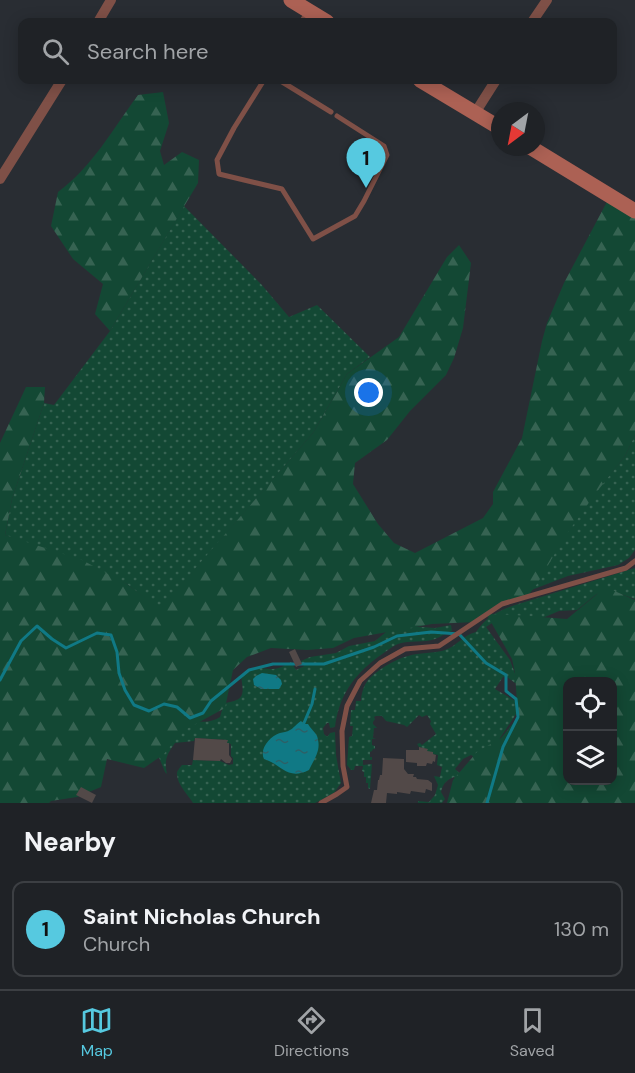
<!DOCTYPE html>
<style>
body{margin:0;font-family:"DM Sans",sans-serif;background:#2c2f32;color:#f1f3f6}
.controls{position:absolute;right:18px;bottom:18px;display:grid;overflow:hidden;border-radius:12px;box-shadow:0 3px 15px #0003}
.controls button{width:54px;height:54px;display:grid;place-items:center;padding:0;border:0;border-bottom:2px solid #3c3f43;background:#1f2226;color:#f1f3f6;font:30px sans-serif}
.compass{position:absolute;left:491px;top:102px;width:54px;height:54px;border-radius:50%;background:#1f2226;box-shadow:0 3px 15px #0003;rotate:212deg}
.you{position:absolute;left:369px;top:393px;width:21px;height:21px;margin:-15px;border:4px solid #fff;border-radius:50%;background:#1a73e8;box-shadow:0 0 0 9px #1a73e833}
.badge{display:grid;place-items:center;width:39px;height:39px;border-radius:50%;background:#56c9e0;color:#111;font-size:20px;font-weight:700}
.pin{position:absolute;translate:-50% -50px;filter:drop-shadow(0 2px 3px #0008)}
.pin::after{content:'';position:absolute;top:32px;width:21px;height:18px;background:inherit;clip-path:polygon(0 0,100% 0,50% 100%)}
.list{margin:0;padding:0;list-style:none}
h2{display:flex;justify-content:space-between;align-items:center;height:78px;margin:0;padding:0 24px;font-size:26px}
h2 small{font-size:20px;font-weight:400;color:#a1a4a7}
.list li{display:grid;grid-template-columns:39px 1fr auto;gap:18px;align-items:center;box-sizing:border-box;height:96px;margin:0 12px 12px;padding:0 12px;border:2px solid #3c3f43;border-radius:12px}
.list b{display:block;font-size:22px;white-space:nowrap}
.list p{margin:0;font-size:20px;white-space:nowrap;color:#a1a4a7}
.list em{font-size:20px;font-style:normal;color:#a1a4a7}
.icon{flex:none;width:33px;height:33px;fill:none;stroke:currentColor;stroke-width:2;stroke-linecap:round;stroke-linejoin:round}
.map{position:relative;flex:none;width:635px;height:803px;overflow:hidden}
.search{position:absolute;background:#1f2226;box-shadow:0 3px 15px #0003;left:18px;right:18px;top:18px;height:66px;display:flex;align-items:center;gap:15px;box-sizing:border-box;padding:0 21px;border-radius:12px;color:#a1a4a7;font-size:22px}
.sheet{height:186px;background:#1f2226}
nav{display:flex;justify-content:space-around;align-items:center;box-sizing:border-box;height:84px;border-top:2px solid #3c3f43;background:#1f2226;font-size:16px;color:#a1a4a7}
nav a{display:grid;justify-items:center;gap:3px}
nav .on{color:#56c9e0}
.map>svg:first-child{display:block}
</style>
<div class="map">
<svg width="635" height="803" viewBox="0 0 635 803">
<defs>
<pattern id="grass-dots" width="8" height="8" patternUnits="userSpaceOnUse" patternTransform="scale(1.5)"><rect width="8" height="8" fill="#134834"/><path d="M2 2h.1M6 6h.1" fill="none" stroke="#366352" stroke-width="1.8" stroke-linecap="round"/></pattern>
<pattern id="forest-firs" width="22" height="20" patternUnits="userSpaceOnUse" patternTransform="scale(1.5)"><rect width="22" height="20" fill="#134834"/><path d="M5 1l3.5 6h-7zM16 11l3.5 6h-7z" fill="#366352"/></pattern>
<pattern id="water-ripples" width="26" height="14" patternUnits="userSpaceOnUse" patternTransform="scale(1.5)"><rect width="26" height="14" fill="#107985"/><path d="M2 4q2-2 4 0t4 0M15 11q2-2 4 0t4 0" fill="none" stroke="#2c6067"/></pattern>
</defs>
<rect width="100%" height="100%" fill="#292d33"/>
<g fill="url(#grass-dots)">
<path d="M184,206l77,78 28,33 28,-12 53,52 -23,17 -34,59 -153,177 -33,-26 -122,-49 7,-36 32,-96 10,2 56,-74z"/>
<path d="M635,435v115l-6,8 -11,7 -50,11 -47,18 -4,-5 108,-133z"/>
<path d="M635,568v31l-31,-11 -27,22 -18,1 -14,6 -14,4h-36l-9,6 24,33 8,22 -3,1 -8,-6h-4l-8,12 22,13 1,9 -35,53 -12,-9 -8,4 -8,10 7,6 -2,7 -6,-5c-7,3 -11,6 -13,15l4,7 -3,4h-24v-2l11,1 6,-7 3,-10 -4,-9 6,1 2,-10 -5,-2 1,-10 -5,-1 -6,-3v-2l-8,-2 -2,-3 3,-1 2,2 14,-11 -6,-10 1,-3 -4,-6 -5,2 -3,-2 -12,12 -3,-2 -18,-4 -4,-5h-6l-2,1 1,2 -2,3v2l4,4h-3l-1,10 3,1h-4v6l3,1v3h-2l-1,2 -2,1v5h2v3h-9v5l9,-1 -2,25 -2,-1v-5h-2v-6h-2v-5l-2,-1 1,-5h-8l-1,4h-3l-4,-5 2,-28 3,-1 1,-10h-3l1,-16h4l1,-9h5c0,-6 2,-13 5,-18 7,-11 29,-24 42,-27 12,-4 25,-2 37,-6 12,-4 18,-15 31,-18 11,-16 22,-21 39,-27z"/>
<path d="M396,625l39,3 16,-3 1,6c-6,1 -10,6 -17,8 -11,4 -25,1 -37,5 -7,3 -14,9 -20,13 -25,19 -39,39 -43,70l-5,1 -1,-5h-2l-4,5 1,6 2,2h2l2,-3 5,-1 1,23 5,28 -7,10 -19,10h-122c-5,-8 -16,-19 -16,-29 0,-4 3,-6 5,-9h10l1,-5 27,1 9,4 4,-1v-6l-2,-2v-12l-4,-1v-3l-32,-2 -1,3 -19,2c-8,11 -11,17 -8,31l-2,-2 -7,-17 10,-44c17,6 35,17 52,6l4,-14c21,-3 20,-8 17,-27 15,-14 17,-6 32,-7 6,0 12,-4 18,-7l5,8 8,-4 -3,-5 9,-4 26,-4 13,-7 26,-5 16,-13z"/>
</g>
<g fill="url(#forest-firs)" fill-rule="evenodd">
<path d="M163,92l6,31 -9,28 4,14 18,-13 17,8 -1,23 -88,148 -15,-17 8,-30 -30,-25 -22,-33 7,-34c35,-26 54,-62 80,-97z"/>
<path d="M610,196l25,15v224l-10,21 -30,38 -31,44 -27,46 -10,13 -25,7 -14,10 26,1 53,4 29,-24 7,-9 32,14v203h-188l6,-23 24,-28 24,-14 17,-21 -3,-44 -3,-14 -25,-44 -12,7 -43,2 -78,14 -21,10 -26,2 -36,-2 -24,9 -14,13 -8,38 -44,24 -17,22 -20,14 -37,-9 -6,28 -24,10 -26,4 -2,2h-49v-360l26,-56h19l-1,16 -32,96 -7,36 77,25 45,24 33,25 153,-176 34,-59 52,-37 48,-80 12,-12 12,18 -8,65 -9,30 -8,17 -36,36 -23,29 -32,23 -2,21 25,40 16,19 21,10 68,-35 10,-14v-12l29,-54 20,-97 5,-18 17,-40zM568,682h44v98h-44z"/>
</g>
<g fill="url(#water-ripples)">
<path d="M262,673l14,2 5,5 1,4 -3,5h-18l-7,-4 -1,-6 3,-3z"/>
<path d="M301,721l3,3h4c2,4 7,8 9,12 5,14 -3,23 -8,34 -22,11 -28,-6 -45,-11 -5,-10 6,-23 16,-26 3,-1 7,-1 10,-3 4,-2 6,-6 11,-9z"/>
</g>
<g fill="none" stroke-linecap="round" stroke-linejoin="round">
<g stroke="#107985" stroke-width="3">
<path d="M0,680l21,-39 16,-15 15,13 14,9 31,-15 14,2 6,17 2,21 6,17 9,15 15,6 15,-7 13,3 13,11 13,-5 8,-12 38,-31 24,-6h51l50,-17 23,-11 34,-4 28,2 27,29 20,12v16l10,8 2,18 -15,30 -16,56"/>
<path d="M304,723l8,-19 3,-15"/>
</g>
</g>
<g fill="#524948">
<path d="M295,649l7,15 -6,3 -7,-15z"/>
<path d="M195,738l33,2 -1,3h2v12l3,4 -2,4h-4l-5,-4 -1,2 -27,-1z"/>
<path d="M419,747l9,2 -1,2 6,1v2l3,1 -1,7 -2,-1 -1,3 -5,-1 -1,3h-9v-3l-11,-1v-12h13z"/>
<path d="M383,758l21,1v10l4,5h6l-1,3h3l1,2 11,1 4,3v8l-6,-2 -1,4 -14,-2 -1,3 -13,-2v2l-10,-1 -1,10h-15l3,-13h3l1,-10h1l1,-5h2z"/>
<path d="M81,787l15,8 -4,8 -16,-8z"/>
</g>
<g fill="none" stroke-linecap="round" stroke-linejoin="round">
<g stroke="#7f5047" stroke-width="5">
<path d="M301,22l7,-10"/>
<path d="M264,80l-30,48 -17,32 2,14 63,15 31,50 42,-23 9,-15 23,-46 -3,-9 -47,-30"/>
<path d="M279,80l52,32"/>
<path d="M321,803l16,-9 10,-7 -4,-21 -1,-35 5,-25 13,-25 20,-18 25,-14 34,-3 63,-42 124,-36 9,-7"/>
</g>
<g stroke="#7f5047" stroke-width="10">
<path d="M98,22l13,-22"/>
<path d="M532,22l15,-22"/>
<path d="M475,113l21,-33"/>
<path d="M0,179l62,-99"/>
</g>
<g stroke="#ac6154" stroke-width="15">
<path d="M291,0l36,22"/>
<path d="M420,80l80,48"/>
<path d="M530,147l105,64"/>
</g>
</g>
</svg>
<div class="controls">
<button><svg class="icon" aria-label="locate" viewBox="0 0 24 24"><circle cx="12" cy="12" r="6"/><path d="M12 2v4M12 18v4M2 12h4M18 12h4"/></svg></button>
<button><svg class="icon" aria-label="layers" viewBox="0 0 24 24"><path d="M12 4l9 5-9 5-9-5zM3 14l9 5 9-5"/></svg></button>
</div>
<svg class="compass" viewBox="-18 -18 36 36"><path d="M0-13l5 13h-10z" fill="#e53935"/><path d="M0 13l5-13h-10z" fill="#a1a4a7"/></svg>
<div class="you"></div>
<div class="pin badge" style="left:366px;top:188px">1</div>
<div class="search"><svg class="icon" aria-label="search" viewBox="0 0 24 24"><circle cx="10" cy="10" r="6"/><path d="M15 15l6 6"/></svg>Search here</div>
</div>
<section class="sheet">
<h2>Nearby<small></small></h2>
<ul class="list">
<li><span class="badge">1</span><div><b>Saint Nicholas Church</b><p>Church</p></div><em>130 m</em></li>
</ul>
</section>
<nav>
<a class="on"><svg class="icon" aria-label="map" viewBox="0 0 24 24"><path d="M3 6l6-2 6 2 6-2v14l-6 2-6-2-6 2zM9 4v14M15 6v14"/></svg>Map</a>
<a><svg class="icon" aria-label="directions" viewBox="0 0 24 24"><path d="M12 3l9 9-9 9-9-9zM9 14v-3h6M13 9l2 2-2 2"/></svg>Directions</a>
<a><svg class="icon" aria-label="saved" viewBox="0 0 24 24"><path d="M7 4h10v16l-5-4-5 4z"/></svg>Saved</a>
</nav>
